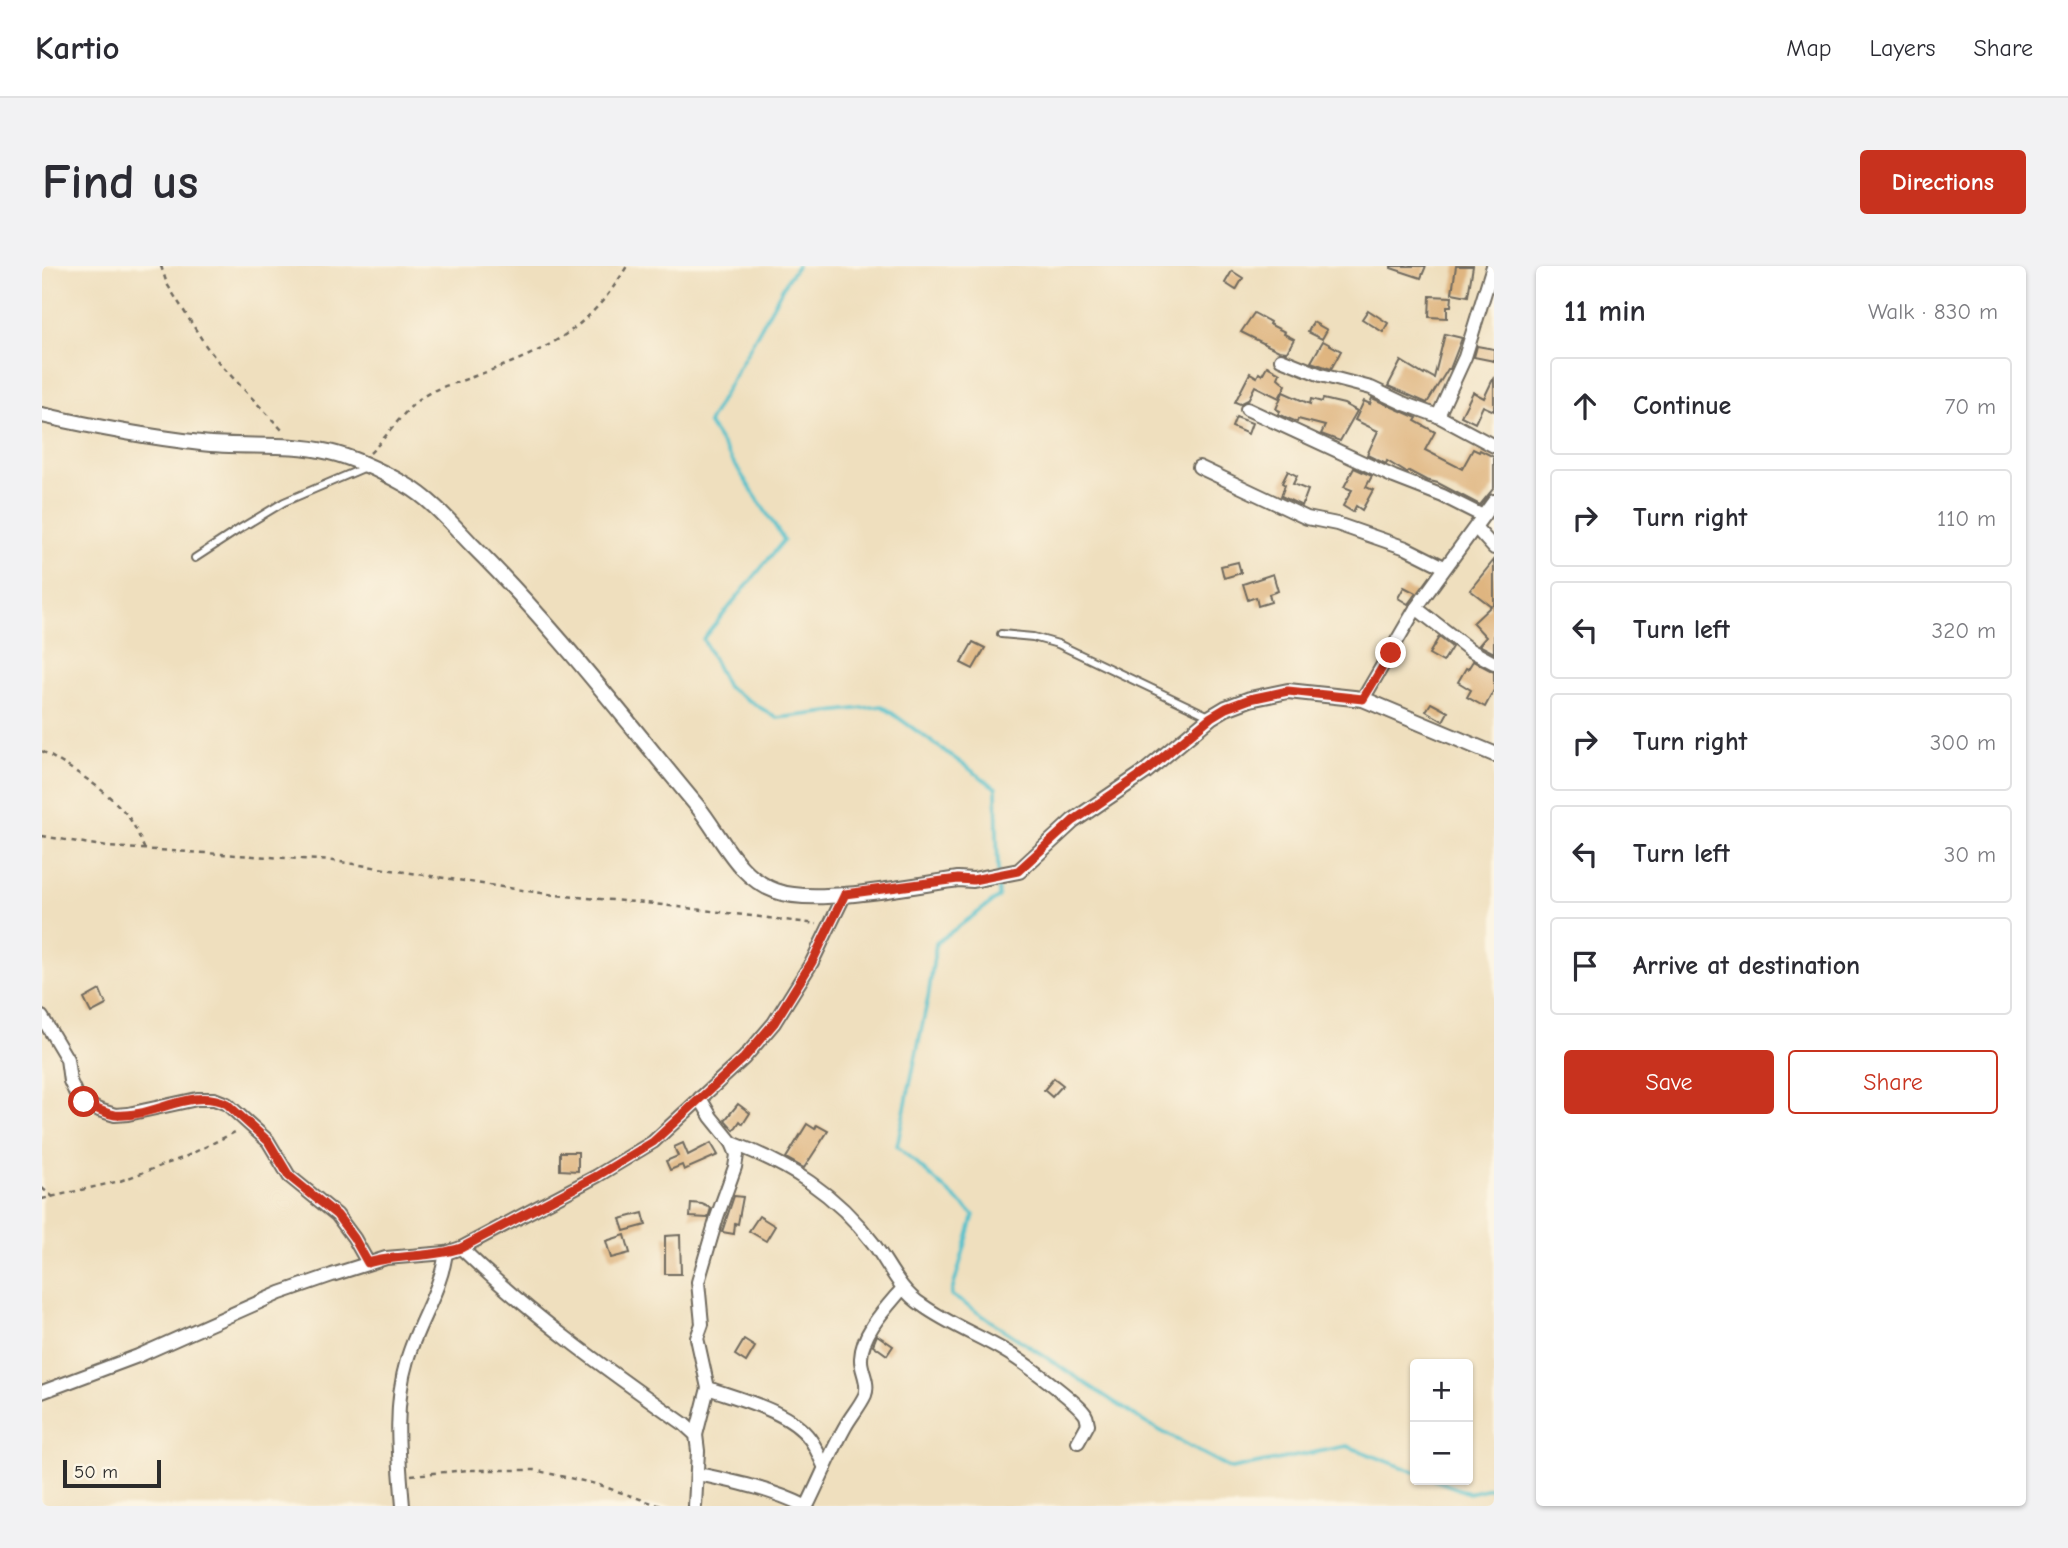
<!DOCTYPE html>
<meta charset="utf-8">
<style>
body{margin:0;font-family:"Comic Neue",sans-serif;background:#f2f2f3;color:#2b2b33}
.controls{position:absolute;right:21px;bottom:21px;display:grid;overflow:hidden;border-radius:7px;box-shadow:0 2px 5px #0004}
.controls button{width:63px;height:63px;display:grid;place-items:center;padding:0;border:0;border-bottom:2px solid #e1e1e2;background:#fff;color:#2b2b33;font:35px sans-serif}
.scale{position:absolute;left:21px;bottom:18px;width:98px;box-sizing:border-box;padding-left:7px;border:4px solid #2b2b2b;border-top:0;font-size:19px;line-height:24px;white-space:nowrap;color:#2b2b2b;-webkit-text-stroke:5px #fcf5e5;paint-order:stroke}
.stop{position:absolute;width:21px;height:21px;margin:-16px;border:5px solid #c8321e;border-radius:50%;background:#fff}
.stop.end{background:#c8321e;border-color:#fff;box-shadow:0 2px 7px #0008}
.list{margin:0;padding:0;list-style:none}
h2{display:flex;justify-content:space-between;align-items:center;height:91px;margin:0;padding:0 28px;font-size:30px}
h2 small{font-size:23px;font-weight:400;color:#7c7c81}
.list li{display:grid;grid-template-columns:46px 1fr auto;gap:21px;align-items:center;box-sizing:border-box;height:98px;margin:0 14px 14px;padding:0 14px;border:2px solid #e1e1e2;border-radius:7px}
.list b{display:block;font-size:26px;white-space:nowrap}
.list em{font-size:23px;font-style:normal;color:#7c7c81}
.actions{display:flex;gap:14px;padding:21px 28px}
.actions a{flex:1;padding:16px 0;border:2px solid #c8321e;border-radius:7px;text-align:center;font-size:24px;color:#c8321e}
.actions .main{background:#c8321e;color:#fff}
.icon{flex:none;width:38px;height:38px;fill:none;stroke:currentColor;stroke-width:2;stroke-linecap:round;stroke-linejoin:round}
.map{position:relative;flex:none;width:1452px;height:1240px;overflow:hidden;border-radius:7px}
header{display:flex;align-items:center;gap:42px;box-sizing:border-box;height:98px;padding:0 35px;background:#fff;border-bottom:2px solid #e1e1e2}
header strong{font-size:33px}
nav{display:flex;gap:38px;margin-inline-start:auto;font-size:24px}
.intro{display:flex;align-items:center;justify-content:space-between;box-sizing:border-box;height:168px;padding:0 42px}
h1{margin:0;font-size:49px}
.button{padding:18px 32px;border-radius:7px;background:#c8321e;color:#fff;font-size:24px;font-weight:700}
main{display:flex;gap:42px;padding:0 42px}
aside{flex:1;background:#fff;border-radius:7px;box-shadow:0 2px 5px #0004}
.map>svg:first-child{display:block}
</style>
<header>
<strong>Kartio</strong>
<nav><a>Map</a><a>Layers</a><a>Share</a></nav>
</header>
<div class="intro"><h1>Find us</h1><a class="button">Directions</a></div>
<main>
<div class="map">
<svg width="1452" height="1240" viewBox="0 0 1452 1240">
<rect width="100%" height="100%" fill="#fcf5e5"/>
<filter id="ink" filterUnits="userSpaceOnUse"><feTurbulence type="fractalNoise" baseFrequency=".0143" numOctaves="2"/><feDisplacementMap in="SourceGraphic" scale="14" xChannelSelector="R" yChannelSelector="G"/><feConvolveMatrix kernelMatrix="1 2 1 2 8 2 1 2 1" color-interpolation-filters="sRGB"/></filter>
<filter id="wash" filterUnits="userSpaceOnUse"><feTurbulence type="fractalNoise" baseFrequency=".00686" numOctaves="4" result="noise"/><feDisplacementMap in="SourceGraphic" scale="28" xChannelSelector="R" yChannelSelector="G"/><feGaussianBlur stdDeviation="1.57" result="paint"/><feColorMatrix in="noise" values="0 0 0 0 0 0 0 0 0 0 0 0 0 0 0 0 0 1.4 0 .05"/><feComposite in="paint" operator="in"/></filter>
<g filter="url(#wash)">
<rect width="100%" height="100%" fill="#efdfbe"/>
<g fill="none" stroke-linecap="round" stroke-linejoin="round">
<g stroke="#53c0cb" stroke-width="3.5">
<path d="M755,0l-10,14 -79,143 76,117 -81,99 24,48 50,31 105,-12 114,82 2,84"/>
<path d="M956,613l1,18 -63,46 -8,55 -31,148 77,69 -23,80 195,128 85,46 116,-23 68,26"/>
<path d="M1393,1214l34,13 25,-6"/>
</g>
</g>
<g id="blocks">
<g fill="#dfb580">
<path d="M1349,0h35l-5,12 -30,-10z"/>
<path d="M1414,0h17l-5,30 -16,-3z"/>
<path d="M1190,5l11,7 -7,12 -11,-7z"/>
<path d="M1388,30l22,1 -1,9h-4v12l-18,-1z"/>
<path d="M1326,44l20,13 -5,9 -21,-13z"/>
<path d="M1212,47l16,9 -1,2 16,8 -1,2 10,5 -7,13 -8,-1 -38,-19z"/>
<path d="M1271,56l14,8 -5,9 -14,-7z"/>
<path d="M1403,68l17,4 -12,31h-2l-21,34 -39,-17 13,-25 23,14 1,-2 9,5z"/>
<path d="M1281,75l18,10 -10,18 -20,-7z"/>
<path d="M1435,80l17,3v12l-20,-4z"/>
<path d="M1225,100l13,7 -2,5 8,7 -7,13 -24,-12 -7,14 -8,4 -5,-2 15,-29 7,4 2,-4 3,2z"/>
<path d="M1452,111v34l-11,-5 -8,17 -14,-7 12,-24 11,6z"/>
<path d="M1241,126l27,12 1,-5 11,3 1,-3 21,5 13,7 -17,30 -19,-7 4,-8 -27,-7 -1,3 -19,-8 2,-3 -4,-2z"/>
<path d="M1330,132l45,20 -2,3 20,11 -10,18 37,19 11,-20 6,3 1,-2 14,7v31l-14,17 -42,-22 -12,-3 -17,-9 -2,2 -20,-12 -1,3 -19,-9 11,-24 -23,-11 9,-19 6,3z"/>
<path d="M1194,151l16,6 -4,11 -16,-7z"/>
<path d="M1312,202l18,8 -6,11 7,3 -11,20 -6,-4 -3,6 -10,-6 9,-16 -8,-3z"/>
<path d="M1246,205l9,5 -4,8 15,6 -6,16 -21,-10 4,-11 -3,-2z"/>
<path d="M1452,294v93l-15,-8 7,-8 -13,-14 18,-17 -21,-16z"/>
<path d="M1196,296l3,11 -17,5 -3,-12z"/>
<path d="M1231,308l5,17 -9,3 2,8 -13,4 -2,-9 -8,3 -5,-16z"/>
<path d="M1362,321l12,6 -8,11 -10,-6z"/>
<path d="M1397,371l13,10 -9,15 -14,-8z"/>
<path d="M931,376l12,6 -12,21 -12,-6z"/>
<path d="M1431,395l21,11v18l-9,17 -18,-10 4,-7 -13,-8 8,-14 2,1z"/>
<path d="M1389,437l17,9 -5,9 -17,-10z"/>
<path d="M58,724l6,15 -15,8 -7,-14z"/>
<path d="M1012,812l9,7 -11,12 -8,-7z"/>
<path d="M696,838l12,9 -7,11 -3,-3 -6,9 -9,-10z"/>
<path d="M765,858l8,5 2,-4 11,6 -24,37 -18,-10z"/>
<path d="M641,877l5,12 23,-12 7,12 -34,15 -2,-5 -12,5 -4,-9 12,-5 -4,-9z"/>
<path d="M518,886h18v19l-18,-1z"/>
<path d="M692,930l9,1 -5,27 -3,-1 -1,11 -12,-2z"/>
<path d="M649,937l11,1 9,4 -3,10 -18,-1z"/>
<path d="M601,947l3,12 -22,6 -4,-12z"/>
<path d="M717,950l16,10 -9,15 -17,-10z"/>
<path d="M583,969l5,18 -19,5 -5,-17z"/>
<path d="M638,969l1,39h-16v-38z"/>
<path d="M835,1069l16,11 -6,9 -14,-10z"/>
<path d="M702,1074l11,7 -9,15 -11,-7z"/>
</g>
</g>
</g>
<g filter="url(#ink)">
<use href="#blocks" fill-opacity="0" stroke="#706a5e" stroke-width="2"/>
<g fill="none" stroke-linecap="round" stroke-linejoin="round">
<defs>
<g id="service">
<path d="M153,292l46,-30 43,-26 82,-35"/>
<path d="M959,368l32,3 25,7 151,72"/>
</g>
<g id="minor">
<path d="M1239,93l40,16 50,13 34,16 33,12 56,30"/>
<path d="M1205,143l147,68 49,19 40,20"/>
<path d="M1396,150l27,-59 28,-91"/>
<path d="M1157,201l108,51 30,6 69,24 38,19"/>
<path d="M1434,262l18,20"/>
<path d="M1374,342l54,42 24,13"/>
<path d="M1321,433l53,-91 78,-107"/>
<path d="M0,751l25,42 3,22 5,11 9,10 15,8 16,5 13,-1 69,-15h17l13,5 41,37 21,35 48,39 17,23 14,25"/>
<path d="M690,877c57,21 104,51 141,100 16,21 26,47 49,62 26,19 56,30 83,46 17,10 69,48 80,63 2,3 2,6 3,10l-10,18"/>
<path d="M419,982c68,66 145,121 223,176l12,11 2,16 -3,55"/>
<path d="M666,1122c31,11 82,23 102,51 6,8 10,19 15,29"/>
<path d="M0,1126l96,-36 142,-63 52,-18 54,-17 60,-5 15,-5 136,-72 56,-34 91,-84 30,-35 38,-61 33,-68"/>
<path d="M654,1169l12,-47 -11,-50 5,-14 -4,-42 19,-65 18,-50 2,-12 -5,-12 -21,-26 -11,-19"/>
<path d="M656,1208c37,8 73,15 107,32"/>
<path d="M361,1240c-4,-49 -10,-99 4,-146 11,-38 33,-67 39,-107"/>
<path d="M765,1240c13,-26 24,-54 38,-79 6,-11 15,-21 20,-32 5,-13 -5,-25 -4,-37 1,-26 26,-51 41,-69"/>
</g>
<path id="tertiary" d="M0,149c52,12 106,22 159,28 43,5 87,-1 128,9 26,6 54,20 77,33 25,14 46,39 66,60 82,81 152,173 226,262 24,30 39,70 78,84 39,15 139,-6 182,-12l15,1 46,-9 54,-50 72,-49 66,-55 15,-9 24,-9 38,-8 75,8 131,55"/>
</defs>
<use href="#service" stroke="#706a5e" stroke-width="10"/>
<use href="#minor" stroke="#706a5e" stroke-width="16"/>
<use href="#tertiary" stroke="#706a5e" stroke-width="18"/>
<g stroke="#706a5e" stroke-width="2.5" stroke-dasharray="5 5" stroke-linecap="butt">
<path d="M119,0l6,18 39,62 14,18 64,68"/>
<path d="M328,187c17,-16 33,-42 51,-55 15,-11 36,-15 54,-22 69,-24 114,-45 152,-110"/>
<path d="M0,485c30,18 63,37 85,64 8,10 13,24 18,35"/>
<path d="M0,570l66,11 226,14 220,34 92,8 171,21"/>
<path d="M0,922l11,9"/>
<path d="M0,933l78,-18 65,-24 54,-27"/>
<path d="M369,1209l57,-5h66l62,14 65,22"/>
</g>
<use href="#service" stroke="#fff" stroke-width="6"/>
<use href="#minor" stroke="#fff" stroke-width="12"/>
<use href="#tertiary" stroke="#fff" stroke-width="14"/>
</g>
</g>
<g fill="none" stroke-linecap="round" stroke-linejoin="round" filter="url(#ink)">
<path stroke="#c8321e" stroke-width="9" d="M42,836c10,6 20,11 31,13 37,4 76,-29 112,-11l41,37 21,35 48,39 17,23 14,25c30,-9 63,-5 93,-15l136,-72 56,-34 91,-84 30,-35 38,-61 33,-68 113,-15 15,1 45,-9 55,-50 72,-49 66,-55 15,-9 24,-9 38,-8 75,8 28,-46"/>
</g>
</svg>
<div class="controls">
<button>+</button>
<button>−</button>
</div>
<div class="scale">50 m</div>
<div class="stop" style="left:42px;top:836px"></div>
<div class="stop end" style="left:1349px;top:387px"></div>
</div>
<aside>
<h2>11 min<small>Walk · 830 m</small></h2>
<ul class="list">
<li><svg class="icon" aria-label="ahead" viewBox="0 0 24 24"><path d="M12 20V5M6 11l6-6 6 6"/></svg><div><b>Continue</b></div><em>70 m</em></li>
<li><svg class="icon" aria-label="right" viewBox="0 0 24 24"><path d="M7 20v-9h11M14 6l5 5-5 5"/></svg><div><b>Turn right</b></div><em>110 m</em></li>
<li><svg class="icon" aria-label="left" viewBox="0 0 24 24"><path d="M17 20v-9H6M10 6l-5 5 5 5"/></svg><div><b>Turn left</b></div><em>320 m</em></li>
<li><svg class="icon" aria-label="right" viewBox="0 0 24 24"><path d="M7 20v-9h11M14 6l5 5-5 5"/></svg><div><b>Turn right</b></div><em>300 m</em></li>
<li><svg class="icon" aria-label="left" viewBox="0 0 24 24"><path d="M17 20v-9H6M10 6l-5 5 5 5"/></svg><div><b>Turn left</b></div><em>30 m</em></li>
<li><svg class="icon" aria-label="arrive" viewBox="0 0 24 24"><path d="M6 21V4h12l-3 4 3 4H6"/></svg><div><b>Arrive at destination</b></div></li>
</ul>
<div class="actions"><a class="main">Save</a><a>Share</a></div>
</aside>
</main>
